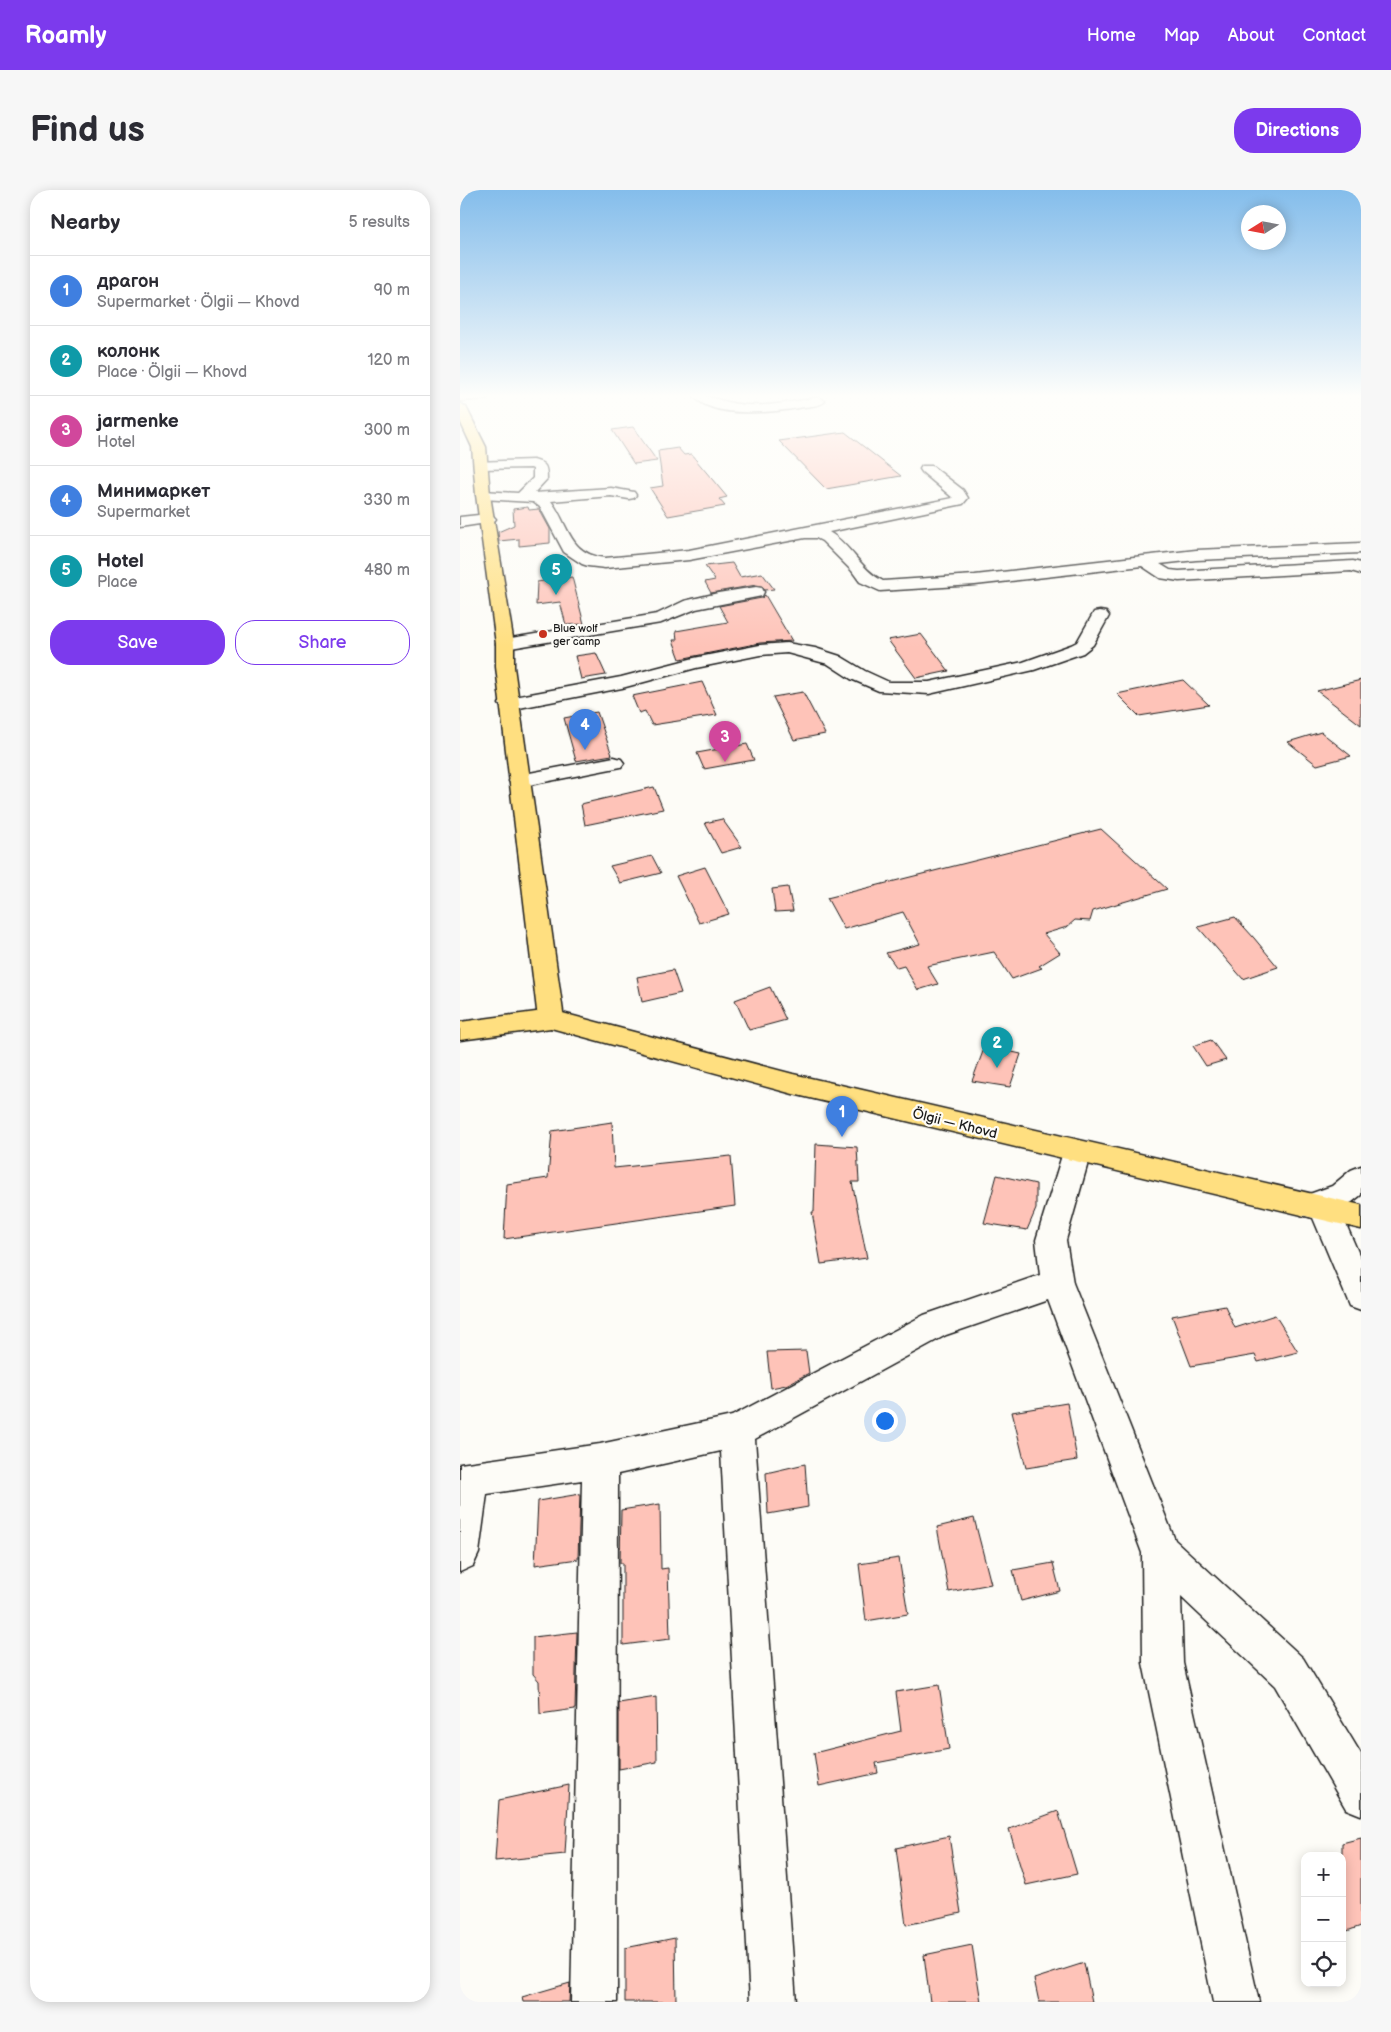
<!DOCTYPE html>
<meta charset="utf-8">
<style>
body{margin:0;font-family:"Balsamiq Sans",sans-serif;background:#f7f7f7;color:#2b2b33}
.controls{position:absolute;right:15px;bottom:15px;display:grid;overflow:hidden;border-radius:10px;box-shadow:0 2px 12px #0003}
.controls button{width:45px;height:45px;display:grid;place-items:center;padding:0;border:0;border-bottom:1px solid #e1e1e2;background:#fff;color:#2b2b33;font:25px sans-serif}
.compass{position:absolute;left:781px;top:15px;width:45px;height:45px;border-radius:50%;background:#fff;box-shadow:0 2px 12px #0003;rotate:259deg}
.you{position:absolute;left:424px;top:1230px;width:18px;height:18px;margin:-12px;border:4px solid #fff;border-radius:50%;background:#1a73e8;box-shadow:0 0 0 8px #1a73e833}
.badge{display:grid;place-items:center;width:32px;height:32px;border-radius:50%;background:#7c3aed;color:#fff;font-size:16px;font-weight:700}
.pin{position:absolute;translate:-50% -41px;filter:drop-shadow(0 1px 2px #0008)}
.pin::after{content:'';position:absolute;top:26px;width:18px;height:15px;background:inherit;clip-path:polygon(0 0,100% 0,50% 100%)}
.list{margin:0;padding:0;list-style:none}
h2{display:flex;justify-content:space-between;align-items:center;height:65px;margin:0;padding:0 20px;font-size:21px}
h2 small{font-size:16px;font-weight:400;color:#7c7c81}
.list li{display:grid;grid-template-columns:32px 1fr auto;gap:15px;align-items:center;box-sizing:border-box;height:70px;padding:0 20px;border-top:1px solid #e1e1e2}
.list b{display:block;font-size:19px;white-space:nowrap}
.list p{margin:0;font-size:16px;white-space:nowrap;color:#7c7c81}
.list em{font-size:16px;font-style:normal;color:#7c7c81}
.actions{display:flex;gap:10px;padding:15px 20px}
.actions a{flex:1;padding:11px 0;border:1px solid #7c3aed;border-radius:20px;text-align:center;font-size:18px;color:#7c3aed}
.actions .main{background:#7c3aed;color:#fff}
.icon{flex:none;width:28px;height:28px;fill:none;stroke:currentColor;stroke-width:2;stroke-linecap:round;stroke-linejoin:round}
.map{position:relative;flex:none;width:901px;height:1812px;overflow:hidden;border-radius:20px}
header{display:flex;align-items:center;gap:30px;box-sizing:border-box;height:70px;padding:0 25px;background:#7c3aed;color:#fff}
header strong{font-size:24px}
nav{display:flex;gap:28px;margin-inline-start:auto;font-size:18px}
.intro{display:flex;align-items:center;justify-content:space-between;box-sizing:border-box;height:120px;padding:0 30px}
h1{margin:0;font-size:35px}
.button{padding:12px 22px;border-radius:20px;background:#7c3aed;color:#fff;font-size:18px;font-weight:700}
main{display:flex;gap:30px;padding:0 30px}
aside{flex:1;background:#fff;border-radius:20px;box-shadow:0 2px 12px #0003}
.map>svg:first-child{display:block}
</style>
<header>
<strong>Roamly</strong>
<nav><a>Home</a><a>Map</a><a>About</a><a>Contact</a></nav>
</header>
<div class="intro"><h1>Find us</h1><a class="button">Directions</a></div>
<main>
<aside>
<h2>Nearby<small>5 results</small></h2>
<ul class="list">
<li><span class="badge" style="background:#3f7fe0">1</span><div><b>драгон</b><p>Supermarket · Ölgii — Khovd</p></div><em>90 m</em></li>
<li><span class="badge" style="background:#0f9aa8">2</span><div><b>колонк</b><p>Place · Ölgii — Khovd</p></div><em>120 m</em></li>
<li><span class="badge" style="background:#d1479c">3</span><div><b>jarmenke</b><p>Hotel</p></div><em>300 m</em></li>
<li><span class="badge" style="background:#3f7fe0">4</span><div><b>Минимаркет</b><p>Supermarket</p></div><em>330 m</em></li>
<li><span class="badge" style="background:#0f9aa8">5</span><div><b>Hotel</b><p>Place</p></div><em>480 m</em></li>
</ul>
<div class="actions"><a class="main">Save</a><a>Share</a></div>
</aside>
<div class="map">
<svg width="901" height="1812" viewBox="0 0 901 1812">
<rect width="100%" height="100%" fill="#fdfcf7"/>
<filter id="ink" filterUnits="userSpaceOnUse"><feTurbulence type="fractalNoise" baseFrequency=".02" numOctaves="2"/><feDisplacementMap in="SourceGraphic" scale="10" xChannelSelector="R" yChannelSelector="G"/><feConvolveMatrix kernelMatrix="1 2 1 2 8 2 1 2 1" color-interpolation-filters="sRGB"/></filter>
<g filter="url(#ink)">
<g fill="#fec3b8" stroke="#1c1c1c">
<path d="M173,237l9,13 15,21 -23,3 -22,-34z"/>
<path d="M385,242l56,44 -75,13 -47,-48z"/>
<path d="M218,258l6,7 7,-1 36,43 -8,2 6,7 -57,10 -18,-28 13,-2 -5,-35z"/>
<path d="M68,317l1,3 10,-1 11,20v14l-31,3v-7l-20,2 -1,-9 16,-7 -1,-16z"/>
<path d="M272,373l8,14 22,-4 12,16 -9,1 -3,-4 -6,-1 -45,8 -6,-11 10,-2 -10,-14z"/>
<path d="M112,387l12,47 -18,1 -6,-23 -24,3 1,-23z"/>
<path d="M305,405l27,46 -32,2 -80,16 -7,-19h4l-1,-9 52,-9 -9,-16 43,-8z"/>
<path d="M461,444l28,37 -33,7 -28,-38z"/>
<path d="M136,463l10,22 -25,4 -6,-23z"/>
<path d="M723,490l26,25 -70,11 -22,-22z"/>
<path d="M901,490v45l-44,-34z"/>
<path d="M242,492l15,33 -65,10 -7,-14 -6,2 -7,-17z"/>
<path d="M343,502l22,42 -31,6 -21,-43z"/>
<path d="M137,522l15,43 -36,6 -12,-43z"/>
<path d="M861,542l30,24 -34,9 -29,-23z"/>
<path d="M287,554l7,16 -50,9 -7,-16z"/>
<path d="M194,597l9,22 -78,16 -4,-21z"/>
<path d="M262,629l20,28 -21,6 -16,-30z"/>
<path d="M641,639l66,60 -74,22 -3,10 -15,-1 -8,7 -23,7 16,19 -21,13 3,2 -30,11 -18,-27 -67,14 11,18 -20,6 -14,-24 -7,2 -11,-15 34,-9 -17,-32 -59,17 -17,-31z"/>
<path d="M192,666l9,17 -41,10 -10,-17z"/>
<path d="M245,677l24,47 -30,9 -23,-47z"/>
<path d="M328,697l5,24 -18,1 -3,-23z"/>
<path d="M775,727l19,21 24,29 -35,12 -45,-52z"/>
<path d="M213,780l8,23 -39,9 -5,-25z"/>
<path d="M310,797l16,33 -37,10 -14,-30z"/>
<path d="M751,850l15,20 -20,6 -13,-20z"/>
<path d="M525,856l36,8 -11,33 -38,-6z"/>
<path d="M152,932l2,46 117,-12 4,50 -231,33 3,-55 41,-6 4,-47z"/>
<path d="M356,954l41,3 2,35h-7l15,76 -46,6 -9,-52h2z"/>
<path d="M537,985l39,9v25l-9,21 -43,-7z"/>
<path d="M765,1116l10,22 40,-13 23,37 -40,10 -3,-7 -64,11 -19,-50z"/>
<path d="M346,1161l3,22 -23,12 -15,3 -4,-36z"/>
<path d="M607,1213l10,57 -51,8 -14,-56z"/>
<path d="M345,1274l3,43 -40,7 -2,-41z"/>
<path d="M120,1304l-2,65 -43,6 3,-64z"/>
<path d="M200,1314l1,65 7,-1 2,71 -47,6v-82h-3l1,-53z"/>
<path d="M514,1328l17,66 -42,8 -12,-65z"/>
<path d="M439,1368l9,56 -42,7 -7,-57z"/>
<path d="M593,1373l7,28 -39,10 -8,-31z"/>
<path d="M117,1442l-2,77 -35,5 -1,-33 -6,-7v-37z"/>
<path d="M479,1495l10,64 -73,14 2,10 -59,13 -5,-33 87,-22 -5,-39z"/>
<path d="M196,1507l1,65 -38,7v-66z"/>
<path d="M109,1595l-4,69 -70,7 4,-61z"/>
<path d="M598,1621l19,63 -51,11 -17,-56z"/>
<path d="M489,1646l12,77 -55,12 -10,-77z"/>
<path d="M901,1648v88l-14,5 -5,-13v-75z"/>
<path d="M215,1748l1,64h-51v-54z"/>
<path d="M512,1755l9,57h-51l-6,-47z"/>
<path d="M624,1773l8,39h-53l-5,-23z"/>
<path d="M110,1793l-1,19h-46l-1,-5z"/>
</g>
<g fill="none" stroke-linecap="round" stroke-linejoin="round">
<defs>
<g id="minor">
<path d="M0,205h32l-6,4 -26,2z"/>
<path d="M233,205c15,-1 29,7 45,9 27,4 54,-2 81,-7l6,4c-4,5 -14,5 -21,6 -27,5 -93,13 -111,-12z"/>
<path d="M73,270c13,3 14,6 14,19l-13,14 77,-5 23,4 2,3 -2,3 -5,1 -18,-3 -60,5c19,25 17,53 54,57l84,-8 264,-52 -31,-26 -2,-3 2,-3h10l31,24 5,8 -5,6 -134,28c21,12 32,38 54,49l92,-6 221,-25 165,-7v10l-165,7 -36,4 10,6 9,1 174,-10 8,2v11l-10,-3 -172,10 -19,-3 -18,-12 -167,19 -95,6 -20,-9 -8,-11 -30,-30 -6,-3h-11l-116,22 -84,8 -17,-2 -6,-2 -18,-12 -24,-45 -7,-5 -50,-3 -5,-1 -2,-3 2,-3 5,-1 35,2 15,-15v-9l-2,-1 -50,1 -7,-4 2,-3z"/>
<path d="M28,324l5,2 3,3 -3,3 -33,5v-10z"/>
<path d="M296,397l6,1 2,4 -2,4 -66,13 -35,14 -156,26 -6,-1 -3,-4 3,-4 6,-1 152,-25 27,-13 34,-8z"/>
<path d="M640,421l6,1 3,4 -16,29 -10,8 -49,17 -105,24 -50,-3 -28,-12 -23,-15 -41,-11 -27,2 -64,13 -74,20 -113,22 -7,-2 -3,-4 3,-4 7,-2 112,-21 73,-19 66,-13 27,-2 28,5 25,8 25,15 24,11h40l94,-20 48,-17 6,-3 17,-30z"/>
<path d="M154,567l7,2 3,4 -3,4 -102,20 -7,-2 -3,-4 3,-4 7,-2z"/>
<path d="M617,951l10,3 4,8 -25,88 7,43 102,257 128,118 58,96v61l-15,-6 -71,-123 -94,-89 2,66 76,339h-46l-70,-339 -1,-110 -94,-253 -102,35 -191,104 41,563h-46l-29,-551 -103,23 -1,528h-46l11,-522 -95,14 -8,59 -6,13 -13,6v-108l140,-20 132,-28 192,-101 116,-40 -4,-35 27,-88 4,-8z"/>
<path d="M901,976v29l-9,7 -13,6 22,51v51l-11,-4 -37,-88 -12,-3 -4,-9 4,-9 31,-11 19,-16z"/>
</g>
<path id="major" d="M0,213l6,4 20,40 4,48 24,149v23l50,352 -4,6 -9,3 -9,-3 -4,-6 -42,-352v-23l-20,-149 -4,-48 -12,-26z"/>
<path id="highway" d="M91,820l242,64 568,131v24l-568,-135 -242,-66 -91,12v-18z"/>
</defs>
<use href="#minor" stroke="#1c1c1c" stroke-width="3"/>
<use href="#major" stroke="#1c1c1c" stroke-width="3"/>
<use href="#highway" stroke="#1c1c1c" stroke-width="3"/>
<use href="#minor" fill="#fdfcf7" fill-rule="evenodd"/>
<use href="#major" fill="#ffdf80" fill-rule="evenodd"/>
<use href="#highway" fill="#ffdf80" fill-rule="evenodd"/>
</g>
</g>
<linearGradient id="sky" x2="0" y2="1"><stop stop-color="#84bdeb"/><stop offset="0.45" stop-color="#fefefb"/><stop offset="1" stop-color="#fefefb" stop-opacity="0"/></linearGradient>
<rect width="901" height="458" fill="url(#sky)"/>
<circle fill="#c8321e" stroke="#fdfcf7" stroke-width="2" cx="83" cy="444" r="5"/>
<g text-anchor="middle" stroke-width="4.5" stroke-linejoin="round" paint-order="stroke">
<g font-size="11" fill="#1c1c1c" stroke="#fdfcf7" text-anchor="start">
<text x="93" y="442">Blue wolf<tspan x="93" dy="13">ger camp</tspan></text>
</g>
<g font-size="14" fill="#1c1c1c" stroke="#fdfcf7">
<text transform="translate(495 933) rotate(14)" y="5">Ölgii — Khovd</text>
</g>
</g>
</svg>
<div class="controls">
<button>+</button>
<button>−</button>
<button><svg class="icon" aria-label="locate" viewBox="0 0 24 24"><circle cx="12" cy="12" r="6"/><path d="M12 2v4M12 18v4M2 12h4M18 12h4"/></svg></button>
</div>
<svg class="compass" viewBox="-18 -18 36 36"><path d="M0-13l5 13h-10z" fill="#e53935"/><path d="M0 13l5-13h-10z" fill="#7c7c81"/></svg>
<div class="you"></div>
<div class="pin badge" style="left:382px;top:947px;background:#3f7fe0">1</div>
<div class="pin badge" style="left:537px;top:878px;background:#0f9aa8">2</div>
<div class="pin badge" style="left:265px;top:572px;background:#d1479c">3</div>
<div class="pin badge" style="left:125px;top:560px;background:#3f7fe0">4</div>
<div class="pin badge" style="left:96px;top:405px;background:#0f9aa8">5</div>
</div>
</main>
